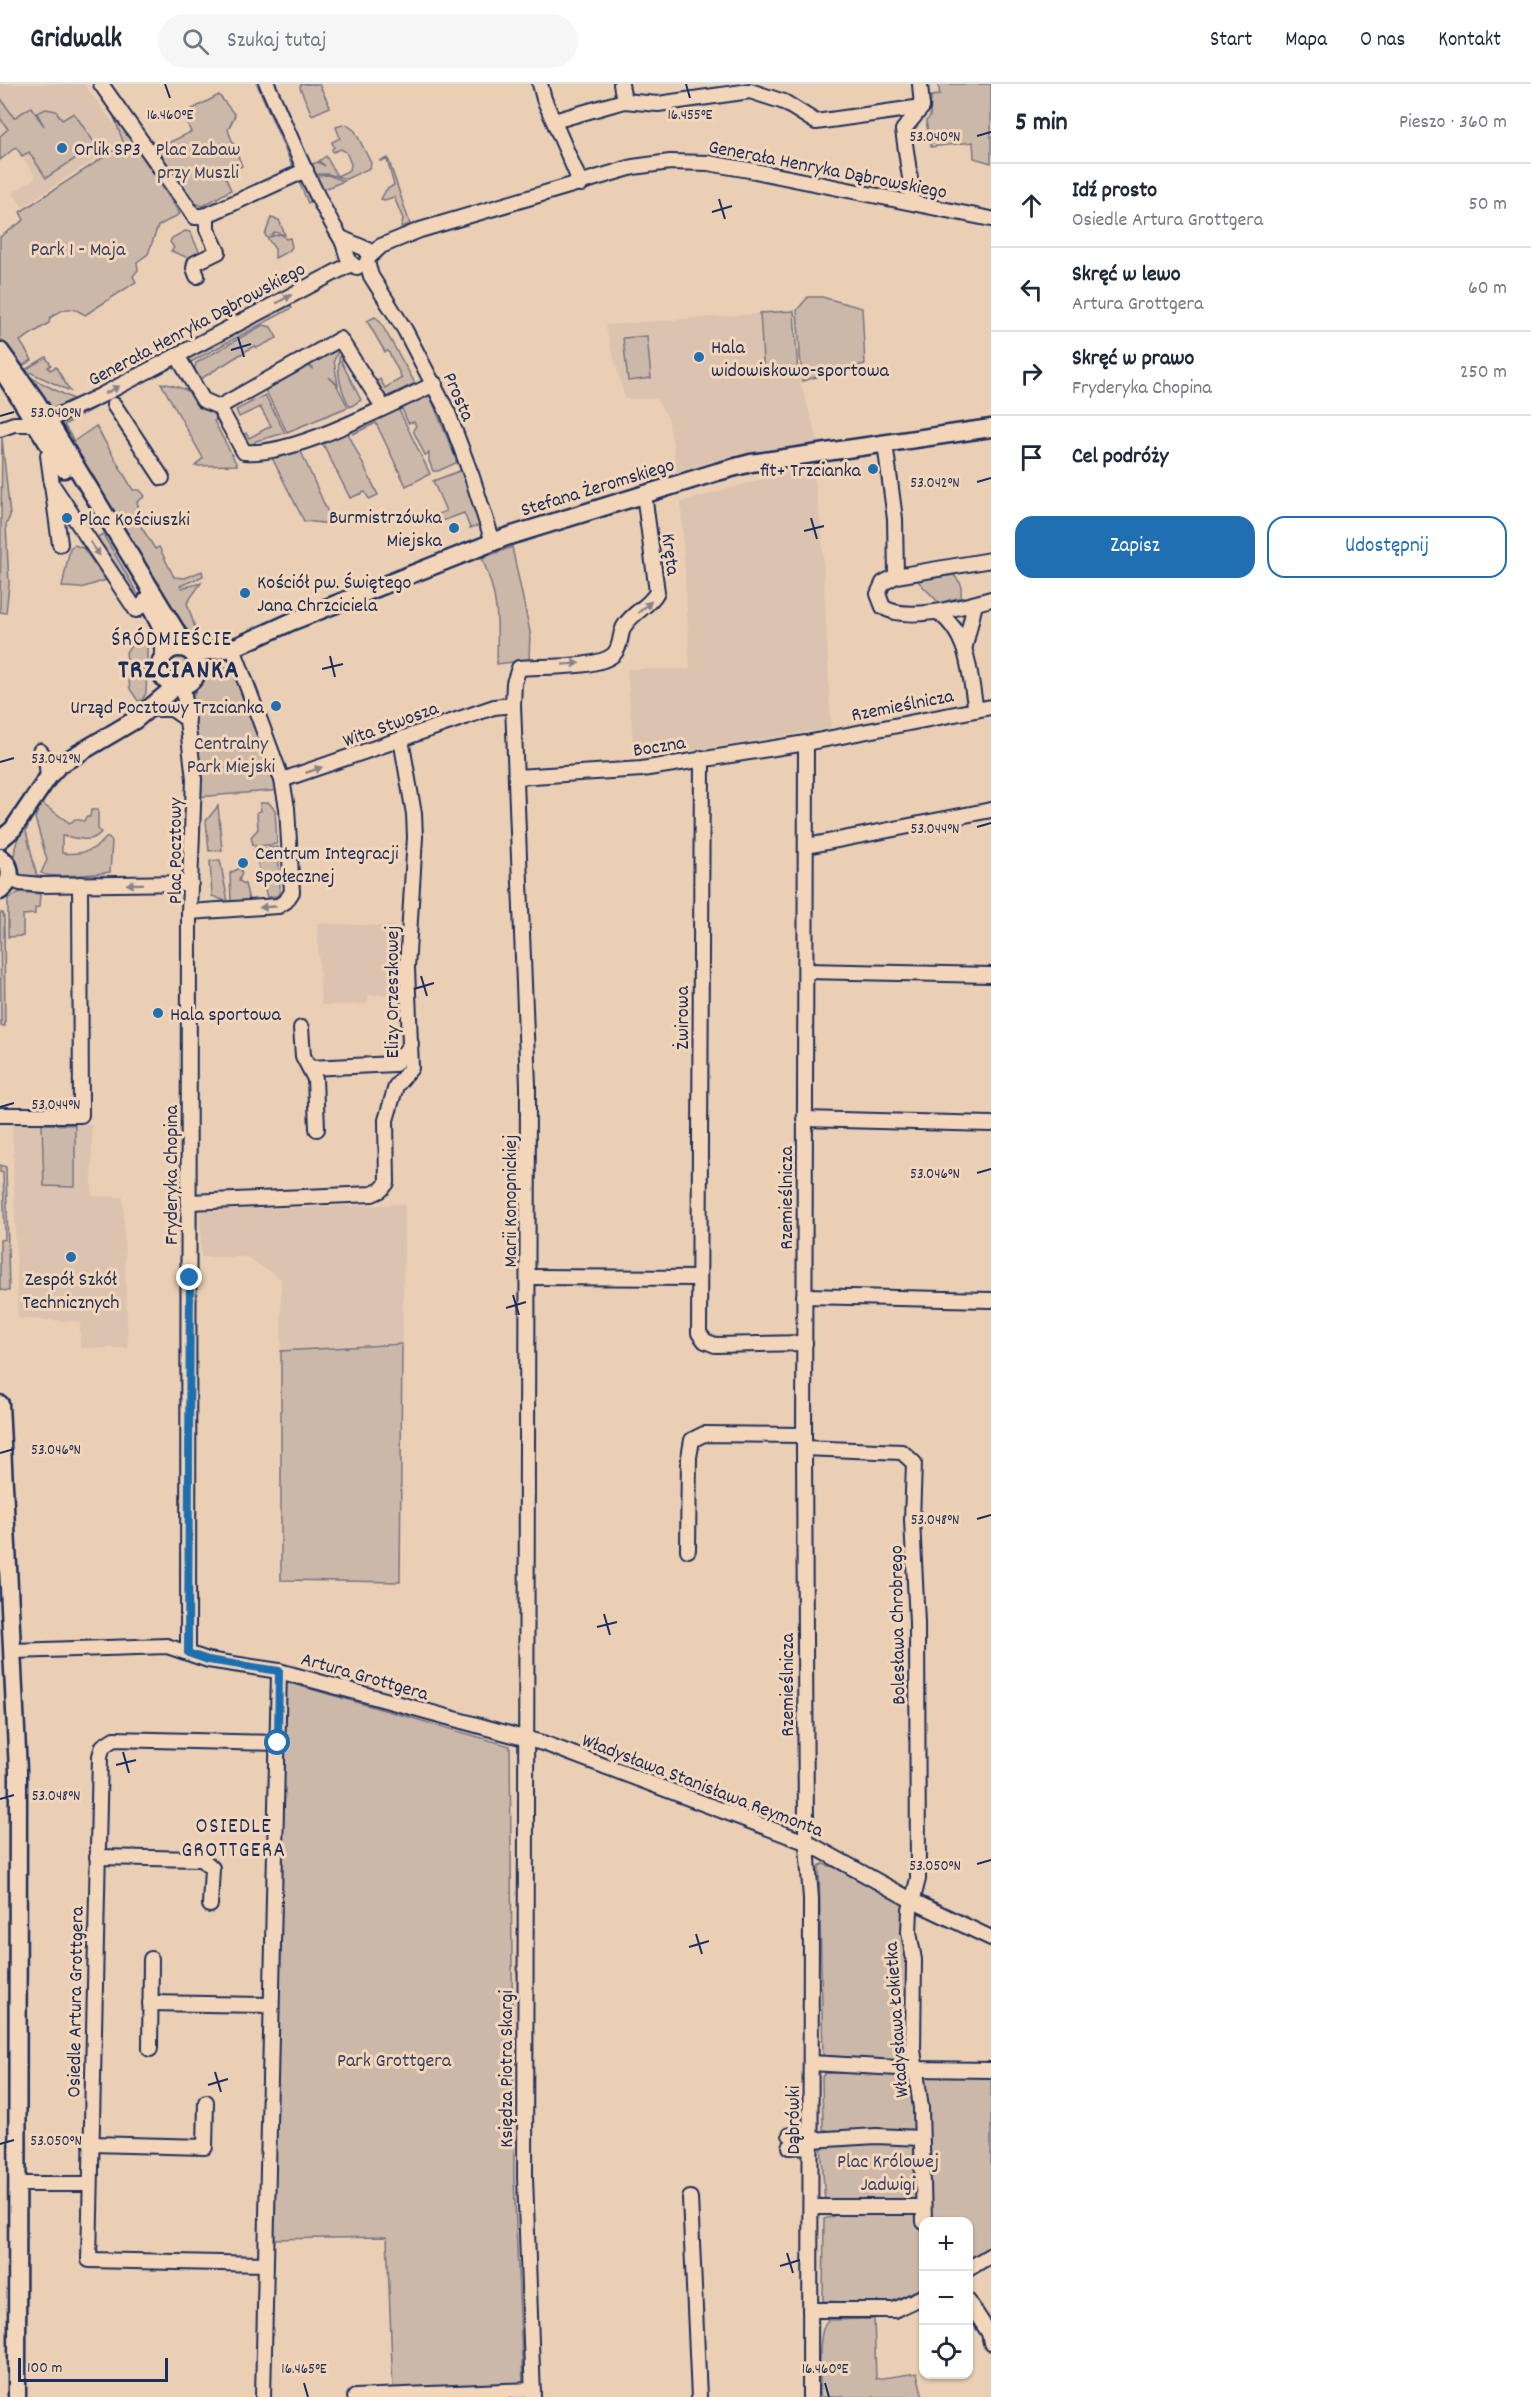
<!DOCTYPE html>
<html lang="pl">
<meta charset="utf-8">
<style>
body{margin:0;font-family:Dekko,sans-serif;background:#f6f6f7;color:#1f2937}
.controls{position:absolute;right:18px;bottom:18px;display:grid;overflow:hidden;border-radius:12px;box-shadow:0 2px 4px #0004}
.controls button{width:54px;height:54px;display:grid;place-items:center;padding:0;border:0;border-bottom:2px solid #e0e1e3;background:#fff;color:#1f2937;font:30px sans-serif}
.scale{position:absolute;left:18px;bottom:15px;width:150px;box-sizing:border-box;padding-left:6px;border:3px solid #1b2f5e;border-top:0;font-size:16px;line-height:21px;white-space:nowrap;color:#1b2f5e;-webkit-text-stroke:4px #f3d6b9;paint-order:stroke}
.stop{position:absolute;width:18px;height:18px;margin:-14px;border:4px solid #1f6fb2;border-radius:50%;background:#fff}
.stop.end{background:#1f6fb2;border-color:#fff;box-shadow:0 2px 6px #0008}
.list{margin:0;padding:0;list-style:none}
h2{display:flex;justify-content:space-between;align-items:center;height:78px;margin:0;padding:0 24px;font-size:26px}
h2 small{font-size:20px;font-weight:400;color:#747a83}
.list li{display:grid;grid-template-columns:39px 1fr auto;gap:18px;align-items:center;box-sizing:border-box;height:84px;padding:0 24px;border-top:2px solid #e0e1e3}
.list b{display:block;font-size:22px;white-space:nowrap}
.list p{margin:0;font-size:20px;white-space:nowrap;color:#747a83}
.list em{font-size:20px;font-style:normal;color:#747a83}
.actions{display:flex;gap:12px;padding:18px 24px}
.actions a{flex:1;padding:14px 0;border:2px solid #1f6fb2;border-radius:18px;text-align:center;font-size:21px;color:#1f6fb2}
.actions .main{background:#1f6fb2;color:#fff}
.icon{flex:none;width:33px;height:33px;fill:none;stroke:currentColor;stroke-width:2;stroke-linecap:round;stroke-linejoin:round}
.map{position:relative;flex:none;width:991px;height:2313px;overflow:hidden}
header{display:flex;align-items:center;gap:36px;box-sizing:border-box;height:84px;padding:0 30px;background:#fff;border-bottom:2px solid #e0e1e3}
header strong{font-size:28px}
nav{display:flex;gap:33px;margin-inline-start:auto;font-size:21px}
.search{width:420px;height:54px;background:#f6f6f7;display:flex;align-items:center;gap:15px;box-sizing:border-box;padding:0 21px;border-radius:33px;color:#747a83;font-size:22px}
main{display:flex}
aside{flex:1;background:#fff}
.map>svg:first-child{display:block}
</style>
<header>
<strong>Gridwalk</strong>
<div class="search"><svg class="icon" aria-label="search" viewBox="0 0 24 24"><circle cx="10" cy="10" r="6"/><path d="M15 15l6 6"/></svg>Szukaj tutaj</div>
<nav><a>Start</a><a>Mapa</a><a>O nas</a><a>Kontakt</a></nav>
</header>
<main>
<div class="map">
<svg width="991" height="2313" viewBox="0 0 991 2313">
<rect width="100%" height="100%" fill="#eacfb5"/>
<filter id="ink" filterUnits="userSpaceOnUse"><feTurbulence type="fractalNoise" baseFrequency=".0167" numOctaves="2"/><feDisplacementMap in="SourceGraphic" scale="12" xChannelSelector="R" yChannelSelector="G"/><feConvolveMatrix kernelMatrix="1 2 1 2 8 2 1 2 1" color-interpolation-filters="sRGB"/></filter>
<g filter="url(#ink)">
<g fill="#dbc3af">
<path d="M0,0h84l41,55 -102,68 -10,-14 23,-16 -20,-29 -16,14z"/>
<path d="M794,227l4,63 22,73 -110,15 -33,12 -8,-54 -13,-21h-31l-20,-74z"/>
<path d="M813,385l9,64 9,195 -131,22 -66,6 -7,-87h63l-9,-167 103,-29z"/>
<path d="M317,839l86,4 -3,37 2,30 -33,1 -2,9 -46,1z"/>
<path d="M78,1034l3,6 11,1v71l31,1 5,151h-48v-26l-62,-4 -6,-198z"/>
<path d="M405,1120l-3,140 -121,7v-72l-34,-22h-46l-1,-46z"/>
</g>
<g fill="#ccb8a9" stroke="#747484" stroke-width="1.5">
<path d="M257,0h18l41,92 12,-1 16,6 -22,9 21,41 -11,-15 -19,-38 -11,3 10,20 -4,2z"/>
<path d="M301,0h18l11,23 -18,8 -12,-27z"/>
<path d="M938,0h53v79l-17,-5 -1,-16 -42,5 -5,-26 4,-4 1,-21 9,-1z"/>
<path d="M219,11l16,20 -7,15 14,36 -18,8 7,16 -28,16 -9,-3 -4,5 -40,-66h4l4,6 33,-16 -8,-18z"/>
<path d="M0,13l14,21 17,-11 13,19 -7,-13 9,-4 10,2 6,9 12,-7 22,32 -50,33 -17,-26 -7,4 -6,-9 -16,13v-24l8,-7 -8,-11z"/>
<path d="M111,25l69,105 -22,12 -10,28 -11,8 1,8 -5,6 3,6 -51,33c-15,-10 -21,-7 -35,3l-1,5 -29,18 12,19 -10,6 -22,-28v-101l24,-17 -4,-8 104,-68z"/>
<path d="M346,40l9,7 16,32 -1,5 -24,11 -18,-5h-12l-4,-10 6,-2 7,4 -6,-5 7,-5 11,20 13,-6 1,-6 -5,-12 -5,-3 -8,3 -1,-3 2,-2 -2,-5 8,-4 -4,-11z"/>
<path d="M388,74l22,66 -9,3 2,-8 -9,-22 -9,3 -4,-1 5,-9 8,-5 -7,-25 -8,1z"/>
<path d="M271,134l8,2 6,15 -10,-3 -5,5 11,-3 5,5 4,-1 2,9 -3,4 -14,7v-9l-10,-14z"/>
<path d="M185,147l5,1 11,23 -10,4 -20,-8 3,-3 -4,-6 2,-4z"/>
<path d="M808,213h14l40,11 3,56 -63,17 -5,-71z"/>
<path d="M289,217l3,7 -103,55 -1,-5z"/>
<path d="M794,227l4,63 -34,2 -4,-63z"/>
<path d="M375,233l4,3 36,63 -29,14 -9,-16 3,-2 5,9 17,-10 -14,-27 -3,1 -18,-31z"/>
<path d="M263,241l8,2 6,11 -20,10 -3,-2 -55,34 -5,-8 2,-9z"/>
<path d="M647,252l4,42 -23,3 -5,-43z"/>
<path d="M333,263l6,1 -5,13 4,24 -9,-8 7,7 12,23 -61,25 -25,-48 39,-21 13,6 -11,-7 9,-1 22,-10z"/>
<path d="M341,266l5,7 -5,4 20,39 -11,7c-10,-18 -15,-37 -9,-57z"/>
<path d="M46,273l5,8 -3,2 2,3 6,-3 14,24 -45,-21z"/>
<path d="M24,290l55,28 -27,12z"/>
<path d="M161,299c24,4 46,15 60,34l-7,4 23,44 -42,1 8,-8z"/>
<path d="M265,311l20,38 -29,8 -6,7 -7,-13 3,-2 3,5 22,-12 -11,-19 -21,10 -3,-7z"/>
<path d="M426,311l4,1 26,63v4l-18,8h-5l-4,-10v-8l-4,2 -12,-25 3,-4 -2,-4 -6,1 -8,-19z"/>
<path d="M99,315l2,5 -37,21 10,16 22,-15 37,64h7l5,6 -8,6 4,13 -4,5 18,29 4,-2 15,30 11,1 17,-7 1,5 -23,10 2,2 19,-5 -14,20 12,37 -6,4 -136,-218 2,-5z"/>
<path d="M398,324l32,66 -24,12 -30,-63 -23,11 -2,-4z"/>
<path d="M346,345l32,66 -9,4 -4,-7 -15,6 -30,-60z"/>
<path d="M2,354l8,78 -4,9 3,59 -3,29 -6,-1z"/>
<path d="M299,363l34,77 -29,-3 -33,-65z"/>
<path d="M462,386l18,55 -10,3 -6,-15 -27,10 -4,-7 13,-5 -13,-30z"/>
<path d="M103,450l39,67 -11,-1 3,-9c-9,-5 -21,-30 -32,-42l1,-3 -7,-3 -2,-4z"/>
<path d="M74,461l9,3 23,32 -25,8 -19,-1 8,-39z"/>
<path d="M512,463l18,85 -1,28 -32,4c1,-44 2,-65 -15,-106z"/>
<path d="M954,491l7,9v13l-22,6 -22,-23z"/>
<path d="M141,548l6,10v22l-19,7 -2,-19z"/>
<circle cx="179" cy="584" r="13"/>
<path d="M225,583l8,2 7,7 42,114 -85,7 -6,-96 13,-26 9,-6z"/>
<path d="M147,584l-1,25 -4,7 -4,1 -8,-12 -2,-15z"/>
<path d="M38,719l-12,28 12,50 -22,-6c-8,-28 7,-49 22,-72z"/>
<path d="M41,719l29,20 5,-4 9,2 2,-4h4l1,-7h7v19l3,3c-10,13 -24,5 -39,4v17c18,2 32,-1 45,-16l5,4 -2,31c-13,2 -61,7 -69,1l6,-13 -12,-42z"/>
<path d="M260,719h9l6,7 2,34 -18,2 1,3 18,-2 2,45 -3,4 -10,1 -13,-47 2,-5h-3l-2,-8 7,-8 -1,-17 4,-1z"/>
<path d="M218,722l4,44 -13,1 -3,-30z"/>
<path d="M220,776l8,42 -16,-6 -2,-35z"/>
<path d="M240,784l2,5 -3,8 6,3 4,16 -18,2 -1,-29z"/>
<path d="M20,808l20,2 -1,13 -4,1v6l-12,1v21l-15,1v-38z"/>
<path d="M0,829h3l1,4 1,109h-4z"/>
<path d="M42,1040l33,1v62l-31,-1z"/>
<path d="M0,1081l6,2 3,124 -9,-1v-50l5,-1 -2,-66 -3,-1z"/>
<path d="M402,1260l-2,238 -119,-2v-229z"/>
<path d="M286,1598l224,64 4,434 9,204 -130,5 -6,-152 -116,2z"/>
<path d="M823,1780l17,5 64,32 6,67 -2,98 -70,-6 -3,-4h-12l-4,-190z"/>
<path d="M825,1989l87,1 8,150 3,12v52l-25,17 -75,-4 1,-82 10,-3 1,-12 -10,-1 -4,-60 12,-1v-10l-10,-3 -1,-52z"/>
<path d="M919,1990l72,2v173l-22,12 -1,-39 -40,-1z"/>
<path d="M874,2235l2,60 41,-6 6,24h-103c1,-17 -4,-66 8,-77z"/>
</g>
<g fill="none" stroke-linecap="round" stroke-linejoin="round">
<defs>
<g id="minor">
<path d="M101,0l94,133 12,-2 99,-45"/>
<path d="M267,0c23,52 44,105 73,153 7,10 5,26 17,30"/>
<path d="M540,0l4,15 37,85"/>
<path d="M621,0l3,17"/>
<path d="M554,37l70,-20 34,3 92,-13 34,11 32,20 106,-15"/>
<path d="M910,118l2,-10 -9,-62 19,-23 -2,-23"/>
<path d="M341,154l25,11 3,6 -2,7"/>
<path d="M369,173l12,-11 39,-16 213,-63 37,-5 38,1 47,8 236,48"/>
<path d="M367,178l4,14 34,54 43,83 24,64 21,65"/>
<path d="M197,192l-3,-8 1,-5 23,-11 -11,-23v-14"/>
<path d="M178,273l25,43 16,7 25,45c50,5 143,-47 191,-68"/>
<path d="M114,321l48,73"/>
<path d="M219,323l121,-68 43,68"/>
<path d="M45,333l12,-1 43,-20 251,-132"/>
<path d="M0,345l14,-5h21"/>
<path d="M885,359l10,76 1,57"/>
<path d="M52,366l-4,5 12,89"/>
<path d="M51,399l85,127 19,-16"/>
<path d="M991,476l-95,16 -13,7 -5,11 5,13c24,16 82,-1 108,-8"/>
<path d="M939,529c31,23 30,61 37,97"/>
<path d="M965,562l10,-42"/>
<path d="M183,602l11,93 -5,133 -1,741"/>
<path d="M148,625h24l16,11"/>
<path d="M806,659l-2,705 2,384 5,67 -1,498"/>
<path d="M40,667l6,7 2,19"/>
<path d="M702,674l-3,575 6,8 10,4 90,-2"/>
<path d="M517,693l125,-8 164,-26 185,-36"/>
<path d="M282,696l212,-73 19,-2"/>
<path d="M807,762l184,-36"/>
<path d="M9,795l11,4 22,2 149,-2"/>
<path d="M189,828l89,-6 8,-5 6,-9 -5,-84 -5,-28 -49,-132"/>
<path d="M806,887l185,4"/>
<path d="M301,944l2,28 12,23 2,50"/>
<path d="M310,984l85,-4 16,-20"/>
<path d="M0,1031h81l-1,-231"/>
<path d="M804,1035l187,5"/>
<path d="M190,1118l182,-8 9,-4 6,-7 -1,-63 10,-34 15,-18 -4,-100 8,-131 -1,-23 -13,-75"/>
<path d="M529,1193l170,1"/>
<path d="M804,1212l187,4"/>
<path d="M804,1364l98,4 12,11 -2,57 5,103 1,256 -8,31 -1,22 5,28 -1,90 8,58 3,114"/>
<path d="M688,1466l1,-93 3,-17 12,-6 100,1"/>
<path d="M14,1567l153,-5 41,14 71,11 267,73 262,99 105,58 78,37"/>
<path d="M97,1773l105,2 10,9 -2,37"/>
<path d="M150,1919l120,2"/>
<path d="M150,1965l1,-90"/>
<path d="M811,1979l104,6 76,1"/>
<path d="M790,2051h21"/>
<path d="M811,2056l65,-4 45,2"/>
<path d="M91,2060l114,3 1,-45"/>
<path d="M790,2063l21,-1"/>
<path d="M18,2100h72"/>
<path d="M690,2114l9,199"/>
<path d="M818,2123h104"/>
<path d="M265,2180l-176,-4 11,-504 3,-10 11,-7 164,4"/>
<path d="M968,2185l23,-14"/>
<path d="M968,2217l21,32 2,10"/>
<path d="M810,2226h84l30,-14"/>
<path d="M263,2313l16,-726"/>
<path d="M355,2313l178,-7"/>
<path d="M533,2313l-8,-220 3,-1092 -15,-380 1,-22 5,-15c22,-2 80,1 95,-14 8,-8 5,-21 11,-29 9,-14 24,-18 32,-33l-13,-98"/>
</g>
<g id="major">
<path d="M0,267l36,50 151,248"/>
<path d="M0,283l64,102"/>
<path d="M147,516l14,27 3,28"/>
<circle cx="179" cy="583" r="19"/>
<path d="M193,569l40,-5 60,-27 213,-84 211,-65 34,-9 240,-35"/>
<path d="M0,756l13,-11 36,-53 10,-11 76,-45 41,-34"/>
<path d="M0,773c13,9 13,24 0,34"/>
<path d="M0,1320l18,367 -1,626"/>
</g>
</defs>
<use href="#minor" stroke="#1b2f5e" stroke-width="18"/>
<use href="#major" stroke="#1b2f5e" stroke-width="21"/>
<use href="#minor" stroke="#f3d6b9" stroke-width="14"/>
<use href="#major" stroke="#f3d6b9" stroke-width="16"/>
</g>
<defs><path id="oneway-solid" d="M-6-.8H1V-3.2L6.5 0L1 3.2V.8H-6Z" transform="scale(1.5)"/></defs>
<g fill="#87828c">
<use href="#oneway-solid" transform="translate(284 215) rotate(-29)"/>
<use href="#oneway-solid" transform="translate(112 306) rotate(-27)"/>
<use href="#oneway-solid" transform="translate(95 465) rotate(56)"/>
<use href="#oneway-solid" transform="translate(645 523) rotate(-41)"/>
<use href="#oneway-solid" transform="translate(571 580) rotate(-4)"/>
<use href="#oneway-solid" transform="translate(314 686) rotate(-19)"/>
<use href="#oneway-solid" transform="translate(135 800) rotate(179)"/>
<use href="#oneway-solid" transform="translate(268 823) rotate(175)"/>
</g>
</g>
<g fill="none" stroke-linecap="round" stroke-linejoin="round" filter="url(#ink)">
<path stroke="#1f6fb2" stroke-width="8" d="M190,1194l-2,375 20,7 71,11 -1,72"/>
</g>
<path fill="none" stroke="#1b2f5e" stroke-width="2" d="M165,0l5,14M686,0l4,14M977,52l14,-4M719,115l6,20M712,128l20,-6M238,253l6,20M231,266l20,-6M0,332l14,-4M977,398l14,-4M811,434l6,21M804,447l20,-5M330,572l5,21M322,585l21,-5M0,678l14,-4M977,743l14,-4M421,892l6,20M414,905l20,-6M0,1023l14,-4M977,1089l14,-4M513,1211l6,20M506,1224l20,-6M0,1369l14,-4M977,1435l14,-4M604,1530l6,21M597,1543l20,-5M123,1668l6,21M116,1681l20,-5M0,1715l14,-4M977,1780l14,-4M696,1850l6,20M689,1863l20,-6M215,1988l6,20M208,2001l20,-6M0,2060l14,-4M787,2169l6,20M780,2182l20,-6M304,2299l4,14M825,2299l4,14"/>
<g fill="#1f6fb2" stroke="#f3d6b9" stroke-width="2">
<circle cx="62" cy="64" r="6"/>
<circle cx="699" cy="273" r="6"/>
<circle cx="873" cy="385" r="6"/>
<circle cx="67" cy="434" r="6"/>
<circle cx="454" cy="444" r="6"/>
<circle cx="245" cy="509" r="6"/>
<circle cx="276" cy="622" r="6"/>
<circle cx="243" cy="779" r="6"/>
<circle cx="158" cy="929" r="6"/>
<circle cx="71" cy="1173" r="6"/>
</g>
<g text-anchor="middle" stroke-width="6" stroke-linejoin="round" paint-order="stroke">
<g font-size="20" fill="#1b2f5e" stroke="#f3d6b9" text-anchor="start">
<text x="74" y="71">Orlik SP3</text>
<text x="711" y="269">Hala<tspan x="711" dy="23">widowiskowo-sportowa</tspan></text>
<text x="861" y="392" text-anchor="end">fit+ Trzcianka</text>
<text x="442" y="439" text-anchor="end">Burmistrzówka<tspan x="442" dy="23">Miejska</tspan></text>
<text x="79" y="441">Plac Kościuszki</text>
<text x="257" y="504">Kościół pw. Świętego<tspan x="257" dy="23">Jana Chrzciciela</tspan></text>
<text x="264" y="629" text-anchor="end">Urząd Pocztowy Trzcianka</text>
<text x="255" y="775">Centrum Integracji<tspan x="255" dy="23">Społecznej</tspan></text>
<text x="170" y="936">Hala sportowa</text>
<text x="71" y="1201" text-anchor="middle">Zespół Szkół<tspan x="71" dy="23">Technicznych</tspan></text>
</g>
<g font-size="20" fill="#364469" stroke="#f3d6b9">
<text x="198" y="71">Plac Zabaw<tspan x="198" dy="23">przy Muszli</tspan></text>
<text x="78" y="171">Park 1 - Maja</text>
<text x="231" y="665">Centralny<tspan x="231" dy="23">Park Miejski</tspan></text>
<text x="394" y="1982">Park Grottgera</text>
<text x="888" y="2083">Plac Królowej<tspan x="888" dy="23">Jadwigi</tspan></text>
</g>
<g font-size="20" fill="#1b2f5e" stroke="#f3d6b9">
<text transform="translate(828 84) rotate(11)" y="7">Generała Henryka Dąbrowskiego</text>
<text transform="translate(196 239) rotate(-28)" y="7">Generała Henryka Dąbrowskiego</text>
<text transform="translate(460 312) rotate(66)" y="7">Prosta</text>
<text transform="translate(597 402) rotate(-17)" y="7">Stefana Żeromskiego</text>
<text transform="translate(672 470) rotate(83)" y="7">Kręta</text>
<text transform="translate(902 620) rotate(-11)" y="7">Rzemieślnicza</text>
<text transform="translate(390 639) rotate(-20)" y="7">Wita Stwosza</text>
<text transform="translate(659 661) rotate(-9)" y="7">Boczna</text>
<text transform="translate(174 767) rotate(-90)" y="7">Plac Pocztowy</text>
<text transform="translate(391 908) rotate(-90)" y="7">Elizy Orzeszkowej</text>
<text transform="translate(681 934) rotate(-90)" y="7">Żwirowa</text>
<text transform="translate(170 1091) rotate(-90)" y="7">Fryderyka Chopina</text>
<text transform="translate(785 1114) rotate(-90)" y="7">Rzemieślnicza</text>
<text transform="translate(509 1117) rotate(-90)" y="7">Marii Konopnickiej</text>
<text transform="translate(896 1541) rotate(-91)" y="7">Bolesława Chrobrego</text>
<text transform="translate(365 1591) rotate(16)" y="7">Artura Grottgera</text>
<text transform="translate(786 1601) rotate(-90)" y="7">Rzemieślnicza</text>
<text transform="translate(703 1700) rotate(21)" y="7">Władysława Stanisława Reymonta</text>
<text transform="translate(74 1918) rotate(-89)" y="7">Osiedle Artura Grottgera</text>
<text transform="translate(895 1936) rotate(-94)" y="7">Władysława Łokietka</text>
<text transform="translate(505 1985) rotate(-90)" y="7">Księdza Piotra Skargi</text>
<text transform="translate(792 2036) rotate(-90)" y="7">Dąbrówki</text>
</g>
<g font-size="21" letter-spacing="1.5" fill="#1b2f5e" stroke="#f3d6b9">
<text x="172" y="561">ŚRÓDMIEŚCIE</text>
<text x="234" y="1748">OSIEDLE<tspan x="234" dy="24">GROTTGERA</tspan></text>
</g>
<g font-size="26" font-weight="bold" letter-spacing="1.5" fill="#1b2f5e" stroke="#f3d6b9">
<text x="179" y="593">TRZCIANKA</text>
</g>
</g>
<g font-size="15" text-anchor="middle" fill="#1b2f5e" stroke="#f3d6b9" stroke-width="6" stroke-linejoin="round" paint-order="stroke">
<text x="170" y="35">16.460°E</text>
<text x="690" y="35">16.455°E</text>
<text x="935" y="57">53.040°N</text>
<text x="56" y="333">53.040°N</text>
<text x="935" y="403">53.042°N</text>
<text x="56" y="679">53.042°N</text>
<text x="935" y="749">53.044°N</text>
<text x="56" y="1025">53.044°N</text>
<text x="935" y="1094">53.046°N</text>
<text x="56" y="1370">53.046°N</text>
<text x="935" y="1440">53.048°N</text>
<text x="56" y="1716">53.048°N</text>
<text x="935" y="1786">53.050°N</text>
<text x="56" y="2061">53.050°N</text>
<text x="304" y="2289">16.465°E</text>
<text x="825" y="2289">16.460°E</text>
</g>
</svg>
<div class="controls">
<button>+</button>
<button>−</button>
<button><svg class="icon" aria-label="locate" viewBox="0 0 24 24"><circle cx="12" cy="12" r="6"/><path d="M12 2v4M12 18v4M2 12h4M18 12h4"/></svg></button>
</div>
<div class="scale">100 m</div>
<div class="stop" style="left:278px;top:1659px"></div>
<div class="stop end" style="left:190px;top:1194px"></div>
</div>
<aside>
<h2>5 min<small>Pieszo · 360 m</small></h2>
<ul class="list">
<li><svg class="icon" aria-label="ahead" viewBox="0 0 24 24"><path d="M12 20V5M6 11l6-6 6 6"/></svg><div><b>Idź prosto</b><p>Osiedle Artura Grottgera</p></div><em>50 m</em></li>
<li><svg class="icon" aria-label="left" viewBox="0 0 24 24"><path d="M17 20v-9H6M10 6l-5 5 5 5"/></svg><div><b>Skręć w lewo</b><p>Artura Grottgera</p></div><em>60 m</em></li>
<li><svg class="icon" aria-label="right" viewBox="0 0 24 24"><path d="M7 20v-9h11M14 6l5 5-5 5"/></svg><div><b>Skręć w prawo</b><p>Fryderyka Chopina</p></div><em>250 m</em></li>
<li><svg class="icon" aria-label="arrive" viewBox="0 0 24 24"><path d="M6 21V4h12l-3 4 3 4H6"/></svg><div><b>Cel podróży</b></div></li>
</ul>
<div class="actions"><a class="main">Zapisz</a><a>Udostępnij</a></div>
</aside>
</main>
